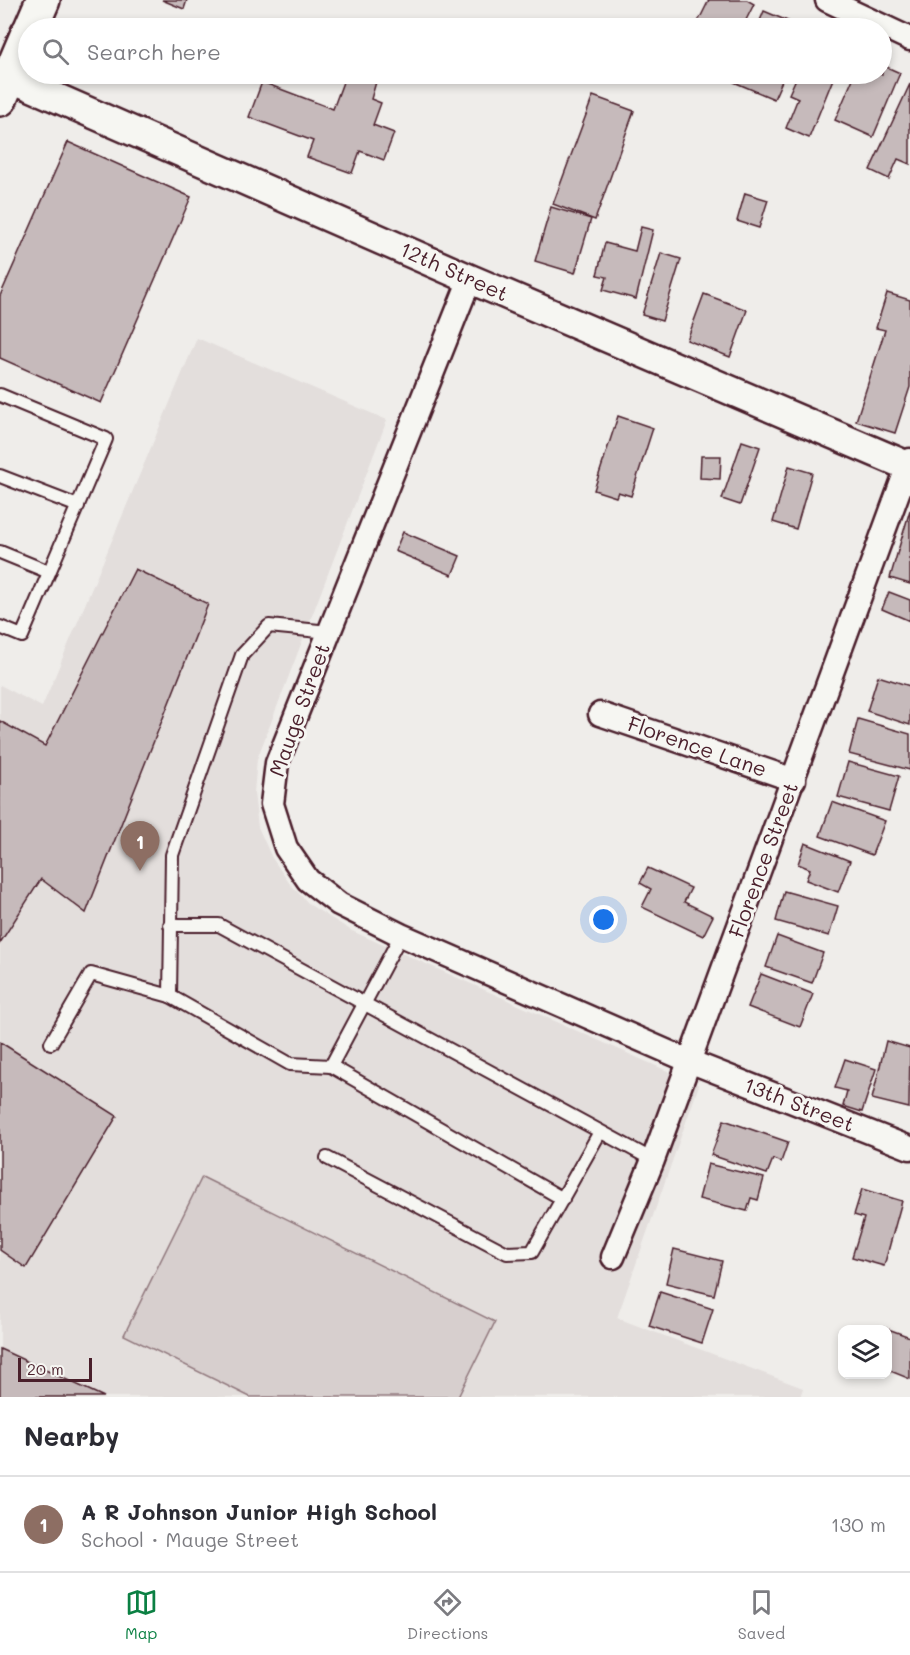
<!DOCTYPE html>
<meta charset="utf-8">
<style>
body{margin:0;font-family:Mali,sans-serif;background:#f2f2f3;color:#2b2b33}
.controls{position:absolute;right:18px;bottom:18px;display:grid;overflow:hidden;border-radius:12px;box-shadow:0 3px 9px #0003}
.controls button{width:54px;height:54px;display:grid;place-items:center;padding:0;border:0;border-bottom:2px solid #e1e1e2;background:#fff;color:#2b2b33;font:30px sans-serif}
.scale{position:absolute;left:18px;bottom:15px;width:74px;box-sizing:border-box;padding-left:6px;border:3px solid #4a1f2b;border-top:0;font-size:16px;line-height:21px;white-space:nowrap;color:#4a1f2b;-webkit-text-stroke:4px #f6f6f2;paint-order:stroke}
.you{position:absolute;left:604px;top:920px;width:21px;height:21px;margin:-15px;border:4px solid #fff;border-radius:50%;background:#1a73e8;box-shadow:0 0 0 9px #1a73e833}
.badge{display:grid;place-items:center;width:39px;height:39px;border-radius:50%;background:#0b8043;color:#fff;font-size:20px;font-weight:700}
.pin{position:absolute;translate:-50% -50px;filter:drop-shadow(0 2px 3px #0008)}
.pin::after{content:'';position:absolute;top:32px;width:21px;height:18px;background:inherit;clip-path:polygon(0 0,100% 0,50% 100%)}
.list{margin:0;padding:0;list-style:none}
h2{display:flex;justify-content:space-between;align-items:center;height:78px;margin:0;padding:0 24px;font-size:26px}
h2 small{font-size:20px;font-weight:400;color:#7c7c81}
.list li{display:grid;grid-template-columns:39px 1fr auto;gap:18px;align-items:center;box-sizing:border-box;height:96px;padding:0 24px;border-top:2px solid #e1e1e2}
.list b{display:block;font-size:22px;white-space:nowrap}
.list p{margin:0;font-size:20px;white-space:nowrap;color:#7c7c81}
.list em{font-size:20px;font-style:normal;color:#7c7c81}
.icon{flex:none;width:33px;height:33px;fill:none;stroke:currentColor;stroke-width:2;stroke-linecap:round;stroke-linejoin:round}
.map{position:relative;flex:none;width:910px;height:1397px;overflow:hidden}
.search{position:absolute;background:#fff;box-shadow:0 3px 9px #0003;left:18px;right:18px;top:18px;height:66px;display:flex;align-items:center;gap:15px;box-sizing:border-box;padding:0 21px;border-radius:33px;color:#7c7c81;font-size:22px}
.sheet{height:174px;background:#fff}
nav{display:flex;justify-content:space-around;align-items:center;box-sizing:border-box;height:84px;border-top:2px solid #e1e1e2;background:#fff;font-size:16px;color:#7c7c81}
nav a{display:grid;justify-items:center;gap:3px}
nav .on{color:#0b8043}
.map>svg:first-child{display:block}
</style>
<div class="map">
<svg width="910" height="1397" viewBox="0 0 910 1397">
<rect width="100%" height="100%" fill="#efedea"/>
<filter id="ink" filterUnits="userSpaceOnUse"><feTurbulence type="fractalNoise" baseFrequency=".0167" numOctaves="2"/><feDisplacementMap in="SourceGraphic" scale="12" xChannelSelector="R" yChannelSelector="G"/><feConvolveMatrix kernelMatrix="1 2 1 2 8 2 1 2 1" color-interpolation-filters="sRGB"/></filter>
<g filter="url(#ink)">
<path fill="#e3dedc" d="M197,338l190,82 -130,339 -3,34 4,34 14,31 18,26 20,21 42,26 347,154 -82,233 186,70 -3,9h-800v-712l42,22z"/>
<path fill="#d7cfce" stroke="#90777c" stroke-width="1.5" d="M202,1177l293,145 -37,75h-208l-126,-62z"/>
<g fill="#c6babb" stroke="#4a1f2b" stroke-width="1.5">
<path d="M162,0h25l-3,9z"/>
<path d="M709,0h38l7,4 -12,24h-47z"/>
<path d="M764,11l40,17h-47z"/>
<path d="M882,65l18,8 -27,64 -38,-17 20,-46h27z"/>
<path d="M346,74l30,8 -5,17 10,4 -8,22 21,8 -10,27 -24,-9 -8,22 -45,-16 6,-16 -64,-24 13,-35 71,27z"/>
<path d="M738,74h47l-11,25 -40,-17z"/>
<path d="M798,74h37l-26,64 -23,-10 12,-30 -9,-4z"/>
<path d="M910,84v80l-12,-5 -9,20 -19,-9z"/>
<path d="M593,96l41,15 -39,109 -42,-16z"/>
<path d="M68,142l123,55 -90,206 -101,-45v-62z"/>
<path d="M745,193l23,7 -9,28 -22,-7z"/>
<path d="M551,207l40,12 -16,54 -40,-12z"/>
<path d="M641,227l12,3 -17,69 -33,-9 4,-13 -10,-2 8,-32 30,8z"/>
<path d="M661,253l20,6 -19,62 -20,-6z"/>
<path d="M887,293l23,7v87l-15,46 -39,-12 29,-91 -9,-2z"/>
<path d="M704,294l43,16 -17,47 -43,-17z"/>
<path d="M618,416l35,12 -22,68 -13,-4 -2,5 -22,-7z"/>
<path d="M742,441l18,6 -20,58 -18,-6z"/>
<path d="M701,456h20l-1,23 -20,-1z"/>
<path d="M789,466l23,7 -16,56 -23,-7z"/>
<path d="M910,510v74l-20,-6z"/>
<path d="M403,532l57,24 -8,19 -57,-24z"/>
<path d="M135,569l73,35 -122,309 -45,-34 -41,64v-222l45,25z"/>
<path d="M889,592l21,8v21l-28,-12z"/>
<path d="M878,676l32,10v39l-43,-14z"/>
<path d="M858,719l52,15v36l-61,-16z"/>
<path d="M848,762l51,14 -10,35 -51,-14z"/>
<path d="M832,802l53,19 -13,34 -52,-19z"/>
<path d="M805,843l45,18 -12,31 -32,-12 4,-11 -12,-5z"/>
<path d="M648,868l43,20 -7,14 29,14 -10,20 -61,-29 9,-18 -11,-6z"/>
<path d="M784,891l54,15 -9,30 -53,-15z"/>
<path d="M777,936l46,17 -11,30 -46,-16z"/>
<path d="M761,974l52,20 -13,33 -52,-20z"/>
<path d="M886,1041l24,7 -1,60 -37,-9z"/>
<path d="M0,1042l117,74 -91,152 -26,-18z"/>
<path d="M845,1059l31,10 -14,43 -19,-6 4,-15 -12,-3z"/>
<path d="M724,1120l64,22 -7,20 -8,-3 -6,15 -56,-19z"/>
<path d="M708,1164l56,14 -6,22 -7,-2 -4,13 -48,-12z"/>
<path d="M862,1189l40,12 -18,65 -32,-9 12,-39 -10,-3z"/>
<path d="M674,1249l48,12 -8,34 -48,-12z"/>
<path d="M660,1292l53,17 -11,34 -53,-17z"/>
<path d="M880,1326l30,11v42l-22,-9v-40h-9z"/>
<path d="M0,1349l104,48h-104z"/>
</g>
<g fill="none" stroke-linecap="round" stroke-linejoin="round">
<defs>
<g id="service">
<path d="M0,395l106,44 -84,197 -22,-9"/>
<path d="M0,476l78,30"/>
<path d="M0,552l49,20"/>
<path d="M329,632l-60,-6 -27,29 -70,200 -2,141 120,68 41,2 70,-131"/>
<path d="M170,925h49l434,235"/>
<path d="M51,1043l40,-69 79,22"/>
<path d="M331,1066l232,133"/>
<path d="M327,1158l180,95 25,-1 68,-120"/>
</g>
<g id="minor">
<path d="M827,0l83,39"/>
<path d="M470,279l-193,484 -5,41 14,44 22,32 31,24 62,31 288,126 221,87"/>
<path d="M600,714l194,66"/>
<path d="M613,1257l40,-97 257,-700"/>
</g>
<path id="tertiary" d="M0,73l470,206 440,188"/>
<g id="secondary">
<path d="M31,28l12,-28"/>
<path d="M0,99l28,-66"/>
</g>
</defs>
<use href="#service" stroke="#4a1f2b" stroke-width="16"/>
<use href="#minor" stroke="#4a1f2b" stroke-width="27"/>
<use href="#tertiary" stroke="#4a1f2b" stroke-width="33"/>
<use href="#secondary" stroke="#4a1f2b" stroke-width="38"/>
<use href="#service" stroke="#f6f6f2" stroke-width="12"/>
<use href="#minor" stroke="#f6f6f2" stroke-width="22"/>
<use href="#tertiary" stroke="#f6f6f2" stroke-width="28"/>
<use href="#secondary" stroke="#f6f6f2" stroke-width="33"/>
</g>
</g>
<g text-anchor="middle" stroke-width="6" stroke-linejoin="round" paint-order="stroke">
<g font-size="21" fill="#4a1f2b" stroke="#f6f6f2">
<text transform="translate(454 272) rotate(24)" y="7">12th Street</text>
<text transform="translate(300 710) rotate(-70)" y="7">Mauge Street</text>
<text transform="translate(697 747) rotate(19)" y="7">Florence Lane</text>
<text transform="translate(764 860) rotate(-70)" y="7">Florence Street</text>
<text transform="translate(799 1105) rotate(21)" y="7">13th Street</text>
</g>
</g>
</svg>
<div class="controls">
<button><svg class="icon" aria-label="layers" viewBox="0 0 24 24"><path d="M12 4l9 5-9 5-9-5zM3 14l9 5 9-5"/></svg></button>
</div>
<div class="scale">20 m</div>
<div class="you"></div>
<div class="pin badge" style="left:140px;top:871px;background:#8d6e63">1</div>
<div class="search"><svg class="icon" aria-label="search" viewBox="0 0 24 24"><circle cx="10" cy="10" r="6"/><path d="M15 15l6 6"/></svg>Search here</div>
</div>
<section class="sheet">
<h2>Nearby<small></small></h2>
<ul class="list">
<li><span class="badge" style="background:#8d6e63">1</span><div><b>A R Johnson Junior High School</b><p>School · Mauge Street</p></div><em>130 m</em></li>
</ul>
</section>
<nav>
<a class="on"><svg class="icon" aria-label="map" viewBox="0 0 24 24"><path d="M3 6l6-2 6 2 6-2v14l-6 2-6-2-6 2zM9 4v14M15 6v14"/></svg>Map</a>
<a><svg class="icon" aria-label="directions" viewBox="0 0 24 24"><path d="M12 3l9 9-9 9-9-9zM9 14v-3h6M13 9l2 2-2 2"/></svg>Directions</a>
<a><svg class="icon" aria-label="saved" viewBox="0 0 24 24"><path d="M7 4h10v16l-5-4-5 4z"/></svg>Saved</a>
</nav>
